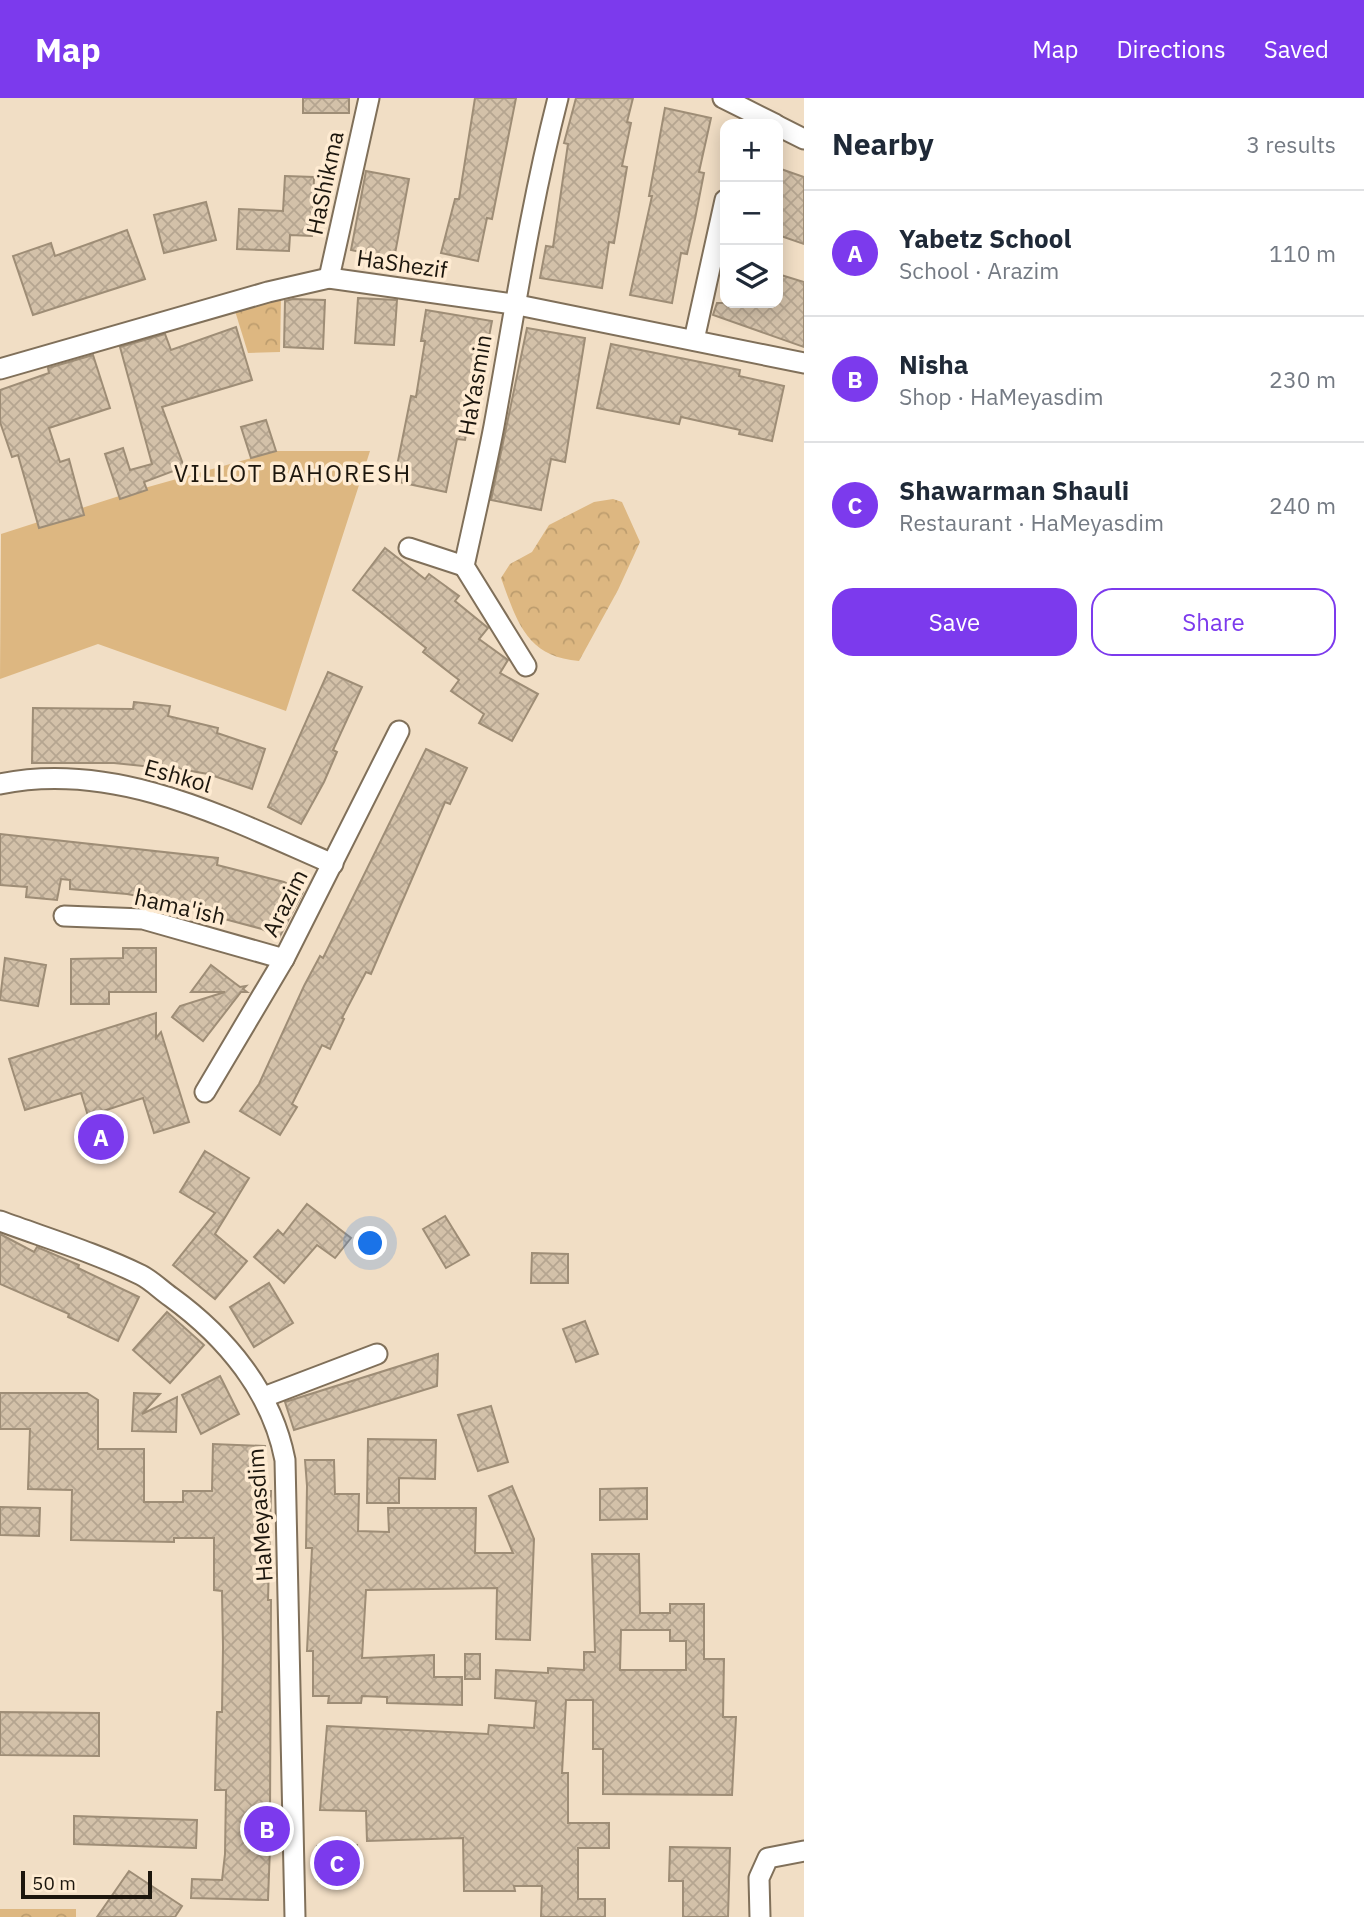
<!DOCTYPE html>
<meta charset="utf-8">
<style>
body{margin:0;font-family:"IBM Plex Sans",sans-serif;background:#f2f2f3;color:#1f2937}
.controls{position:absolute;right:21px;top:21px;display:grid;overflow:hidden;border-radius:14px;box-shadow:0 4px 18px #0003}
.controls button{width:63px;height:63px;display:grid;place-items:center;padding:0;border:0;border-bottom:2px solid #e0e1e3;background:#fff;color:#1f2937;font:35px sans-serif}
.scale{position:absolute;left:21px;bottom:18px;width:131px;box-sizing:border-box;padding-left:7px;border:4px solid #1c160d;border-top:0;font-size:19px;line-height:24px;white-space:nowrap;color:#1c160d;-webkit-text-stroke:5px #feebd2;paint-order:stroke}
.you{position:absolute;left:371px;top:1146px;width:24px;height:24px;margin:-18px;border:5px solid #fff;border-radius:50%;background:#1a73e8;box-shadow:0 0 0 10px #1a73e833}
.badge{display:grid;place-items:center;width:46px;height:46px;border-radius:50%;background:#7c3aed;color:#fff;font-size:23px;font-weight:700}
.pin{position:absolute;translate:-50% -50%;border:4px solid #fff;box-shadow:0 2px 7px #0006}
.list{margin:0;padding:0;list-style:none}
h2{display:flex;justify-content:space-between;align-items:center;height:91px;margin:0;padding:0 28px;font-size:30px}
h2 small{font-size:23px;font-weight:400;color:#747a83}
.list li{display:grid;grid-template-columns:46px 1fr auto;gap:21px;align-items:center;box-sizing:border-box;height:126px;padding:0 28px;border-top:2px solid #e0e1e3}
.list b{display:block;font-size:26px;white-space:nowrap}
.list p{margin:0;font-size:23px;white-space:nowrap;color:#747a83}
.list em{font-size:23px;font-style:normal;color:#747a83}
.actions{display:flex;gap:14px;padding:21px 28px}
.actions a{flex:1;padding:16px 0;border:2px solid #7c3aed;border-radius:21px;text-align:center;font-size:24px;color:#7c3aed}
.actions .main{background:#7c3aed;color:#fff}
.icon{flex:none;width:38px;height:38px;fill:none;stroke:currentColor;stroke-width:2;stroke-linecap:round;stroke-linejoin:round}
.map{position:relative;flex:none;width:804px;height:1819px;overflow:hidden}
header{display:flex;align-items:center;gap:42px;box-sizing:border-box;height:98px;padding:0 35px;background:#7c3aed;color:#fff}
header strong{font-size:33px}
nav{display:flex;gap:38px;margin-inline-start:auto;font-size:24px}
main{display:flex}
aside{flex:1;background:#fff}
.map>svg:first-child{display:block}
</style>
<header>
<strong>Map</strong>
<nav><a>Map</a><a>Directions</a><a>Saved</a></nav>
</header>
<main>
<div class="map">
<svg width="804" height="1819" viewBox="0 0 804 1819">
<defs>
<pattern id="forest-crowns" width="20" height="18" patternUnits="userSpaceOnUse" patternTransform="scale(1.75)"><rect width="20" height="18" fill="#ddb781"/><path d="M2 6a3 3 0 1 1 6 0M12 15a3 3 0 1 1 6 0" fill="none" stroke="#bd9d6e"/></pattern>
<pattern id="building-cross-hatch" width="8" height="8" patternUnits="userSpaceOnUse" patternTransform="scale(1.75)"><rect width="8" height="8" fill="#d3c1a9"/><path d="M0 0l8 8M0 8l8-8" fill="none" stroke="#b5a590"/></pattern>
</defs>
<rect width="100%" height="100%" fill="#f1dec5"/>
<g fill="url(#forest-crowns)">
<path d="M281,198l-1,56 -32,1 -13,-42z"/>
<path d="M613,401l9,3 18,40 -22,48 -39,71c-53,-4 -62,-40 -78,-83l9,-14 22,-12 17,-27 45,-23z"/>
<rect x="0" y="1811" width="76" height="8"/>
</g>
<path fill="#ddb781" d="M276,353h94l-84,260 -188,-67 -98,35 1,-145 140,-45z"/>
<g fill="url(#building-cross-hatch)" stroke="#9e8d76" stroke-width="2" fill-rule="evenodd">
<rect x="303" y="0" width="46" height="15"/>
<path d="M475,0h41l-24,121 -5,-1 -9,43 -37,-8 14,-54h4z"/>
<path d="M576,0h57l-6,24 4,1 -9,43 5,1 -13,76 -5,-1 -7,46 -62,-10 6,-32 7,1 15,-103 -4,-1z"/>
<path d="M665,10l46,10 -12,54 5,1 -9,46 -8,35 -6,-1 -9,50 -42,-8 22,-99h-3z"/>
<path d="M778,70l26,9v67l-26,-9z"/>
<path d="M366,73l43,8 -15,80 -43,-9z"/>
<path d="M285,78l29,1 -2,59 -22,-1 -1,16 -52,-2 2,-40 44,2z"/>
<path d="M206,104l10,38 -52,13 -10,-38z"/>
<path d="M127,132l18,49 -112,36 -20,-59 38,-13 4,13z"/>
<path d="M781,177l23,7v65l-91,-32 4,-12h61z"/>
<path d="M358,200l39,2 -3,45 -39,-2z"/>
<path d="M293,201l32,1 -2,49 -39,-2 1,-46z"/>
<path d="M426,212l66,11 -6,31 -4,-1 -17,89 -8,-1 -11,53 -52,-11 17,-85 5,1 9,-56h-4z"/>
<path d="M236,229l16,53 -90,27 22,60 -40,15 3,8 -27,9 -15,-45 18,-6 7,22 22,-6 -32,-117 45,-13 6,16z"/>
<path d="M527,230l58,10 -20,124 -14,-3 -10,51 -50,-10z"/>
<path d="M611,246l129,26 -1,6 45,10 -12,55 -33,-7 1,-4 -59,-13 -2,7 -82,-16z"/>
<path d="M93,257l17,53 -61,20 11,34 9,-3 15,56 -45,13 -21,-73 -6,2 -12,-35v-32l49,-17 -1,-5z"/>
<path d="M266,322l10,31 -25,7 -10,-31z"/>
<path d="M385,450l40,31 4,-5 30,22 -4,5 33,27 -9,11 29,21 -8,13 38,21 -26,47 -33,-18 5,-9 -33,-23 8,-11 -36,-28 3,-4 -73,-58z"/>
<path d="M328,574l34,15 -29,63 4,2 -13,30 -23,42 -33,-17z"/>
<path d="M134,604l36,4 -2,10 50,12 -1,5 48,16 -13,40 -44,-15 -45,-8 -1,2 -48,-5h-82l1,-55 100,1z"/>
<path d="M426,651l41,19 -17,36 -5,-2 -74,172 -5,-2 -24,46 2,1 -14,30 -8,-4 -30,59 5,3 -17,28 -40,-24 19,-27 45,-98 16,-30 3,2z"/>
<path d="M0,736l218,24 -1,7 67,17 19,10 -24,46 -17,-9 -45,-12 2,-6 -92,-17 -57,-5v-9l-9,-1 -4,21 -31,-3 1,-10 -27,-2z"/>
<path d="M123,850h33v44h-47v12h-38v-45l52,-1z"/>
<path d="M5,860l41,7 -8,41 -38,-6z"/>
<path d="M211,867l29,22 6,-1 -3,3 4,3h-6l-38,49 -31,-24 8,-11 45,-14h-34z"/>
<path d="M156,915v25l5,-6 28,90 -35,11 -11,-35 -55,18 -7,-23 -56,17 -16,-51z"/>
<path d="M205,1053l44,27 -34,56 32,27 -32,38 -42,-34 42,-52 -35,-21z"/>
<path d="M307,1106l44,34 -16,20 -18,-13 -33,38 -30,-26 24,-27 5,5z"/>
<path d="M445,1118l24,39 -23,13 -23,-39z"/>
<path d="M0,1136l34,18 3,-5 42,18 -1,3 61,29 -21,44 -50,-24 1,-3 -69,-30z"/>
<path d="M532,1155l36,1v29h-37z"/>
<path d="M269,1185l24,40 -39,24 -24,-40z"/>
<path d="M167,1214l37,33 -34,38 -37,-33z"/>
<path d="M585,1223l13,33 -22,8 -13,-33z"/>
<path d="M438,1256l-1,32 -143,44 -9,-28z"/>
<path d="M220,1278l19,38 -38,20 -19,-39z"/>
<path d="M0,1295h87l11,7v49h46v53h39v-11h29l1,-47 52,2 -2,45h8l-3,109h3l-1,215h5v33h-5l-2,52 -77,-2 1,-19 30,1 3,-26 1,-64h-11l2,-78h5l1,-65 -1,-56 -8,-1v-52h-40v4l-103,-2 1,-50 -44,-1 2,-60h-30z"/>
<path d="M134,1295l26,1 -18,20 35,-17 -1,35 -44,-1z"/>
<path d="M491,1308l17,56 -30,9 -20,-56z"/>
<path d="M368,1341l68,1 -1,39 -36,-1v25h-32z"/>
<path d="M305,1362h29l1,34h24l-1,37 31,1 -1,-24h88l-1,45h38l-24,-57 23,-10 22,53 -4,101 -34,-1 1,-51 -131,2 -4,68 72,-3v22h28v28l-75,-2v-6l-25,-1 -1,7h-33l1,-7h-16v-45h-6l5,-103h-6l1,-62z"/>
<path d="M647,1390v31l-47,1v-31z"/>
<path d="M0,1409l40,1 -1,28 -39,-1z"/>
<path d="M592,1456h47l1,59h30v-9h34v55h20l-1,58h13l-4,78 -129,-1v-45h-10v-49h-27l-4,73h6v50h41v25h-31v51h27v18h-64l1,-31h-28l1,5h-51l-1,-53 -96,3 -1,-30 -46,-1 7,-84 161,8 1,-9 45,3 2,-27 -41,-3 1,-28 52,3v-5l36,2v-18h11zM621,1532h49v11h16v29h-66z"/>
<rect x="465" y="1556" width="15" height="25"/>
<path d="M0,1614l99,1v43l-99,-1z"/>
<path d="M74,1718l123,4 -1,28 -122,-4z"/>
<path d="M357,1747v35l-39,1 -1,-35z"/>
<path d="M670,1749l60,1 -2,69h-45v-36h-14z"/>
<path d="M129,1773l53,35 -7,11h-78z"/>
</g>
<g fill="none" stroke-linecap="round" stroke-linejoin="round">
<defs>
<g id="street">
<path d="M723,0l52,26"/>
<path d="M778,28l26,13"/>
<path d="M329,180l40,-180"/>
<path d="M694,242l31,-140"/>
<path d="M0,271l268,-77 61,-14 184,26 291,59"/>
<path d="M409,450l55,18"/>
<path d="M526,568l-62,-100c10,-46 21,-93 30,-140 20,-110 36,-219 64,-328"/>
<path d="M0,686c116,-24 229,35 333,80"/>
<path d="M64,818l79,3 141,40"/>
<path d="M205,994l79,-133 115,-228"/>
<path d="M0,1123c46,17 96,32 141,54 10,5 20,15 30,22 55,40 101,95 114,163l10,457"/>
<path d="M264,1299l113,-43"/>
<path d="M760,1819l-1,-39 9,-20 36,-7"/>
</g>
</defs>
<use href="#street" stroke="#80705a" stroke-width="23"/>
<use href="#street" stroke="#fff" stroke-width="19"/>
</g>
<g text-anchor="middle" stroke-width="7" stroke-linejoin="round" paint-order="stroke">
<g font-size="23" fill="#1c160d" stroke="#feebd2">
<text transform="translate(325 85) rotate(-78)" y="8">HaShikma</text>
<text transform="translate(402 166) rotate(8)" y="8">HaShezif</text>
<text transform="translate(475 287) rotate(-80)" y="8">HaYasmin</text>
<text transform="translate(178 678) rotate(16)" y="8">Eshkol</text>
<text transform="translate(285 805) rotate(-63)" y="8">Arazim</text>
<text transform="translate(180 809) rotate(13)" y="8">hama'ish</text>
<text transform="translate(260 1417) rotate(-94)" y="8">HaMeyasdim</text>
</g>
<g font-size="24" letter-spacing="2" fill="#1c160d" stroke="#feebd2">
<text x="293" y="384">VILLOT BAHORESH</text>
</g>
</g>
</svg>
<div class="controls">
<button>+</button>
<button>−</button>
<button><svg class="icon" aria-label="layers" viewBox="0 0 24 24"><path d="M12 4l9 5-9 5-9-5zM3 14l9 5 9-5"/></svg></button>
</div>
<div class="scale">50 m</div>
<div class="you"></div>
<div class="pin badge" style="left:101px;top:1039px">A</div>
<div class="pin badge" style="left:267px;top:1731px">B</div>
<div class="pin badge" style="left:337px;top:1765px">C</div>
</div>
<aside>
<h2>Nearby<small>3 results</small></h2>
<ul class="list">
<li><span class="badge">A</span><div><b>Yabetz School</b><p>School · Arazim</p></div><em>110 m</em></li>
<li><span class="badge">B</span><div><b>Nisha</b><p>Shop · HaMeyasdim</p></div><em>230 m</em></li>
<li><span class="badge">C</span><div><b>Shawarman Shauli</b><p>Restaurant · HaMeyasdim</p></div><em>240 m</em></li>
</ul>
<div class="actions"><a class="main">Save</a><a>Share</a></div>
</aside>
</main>
